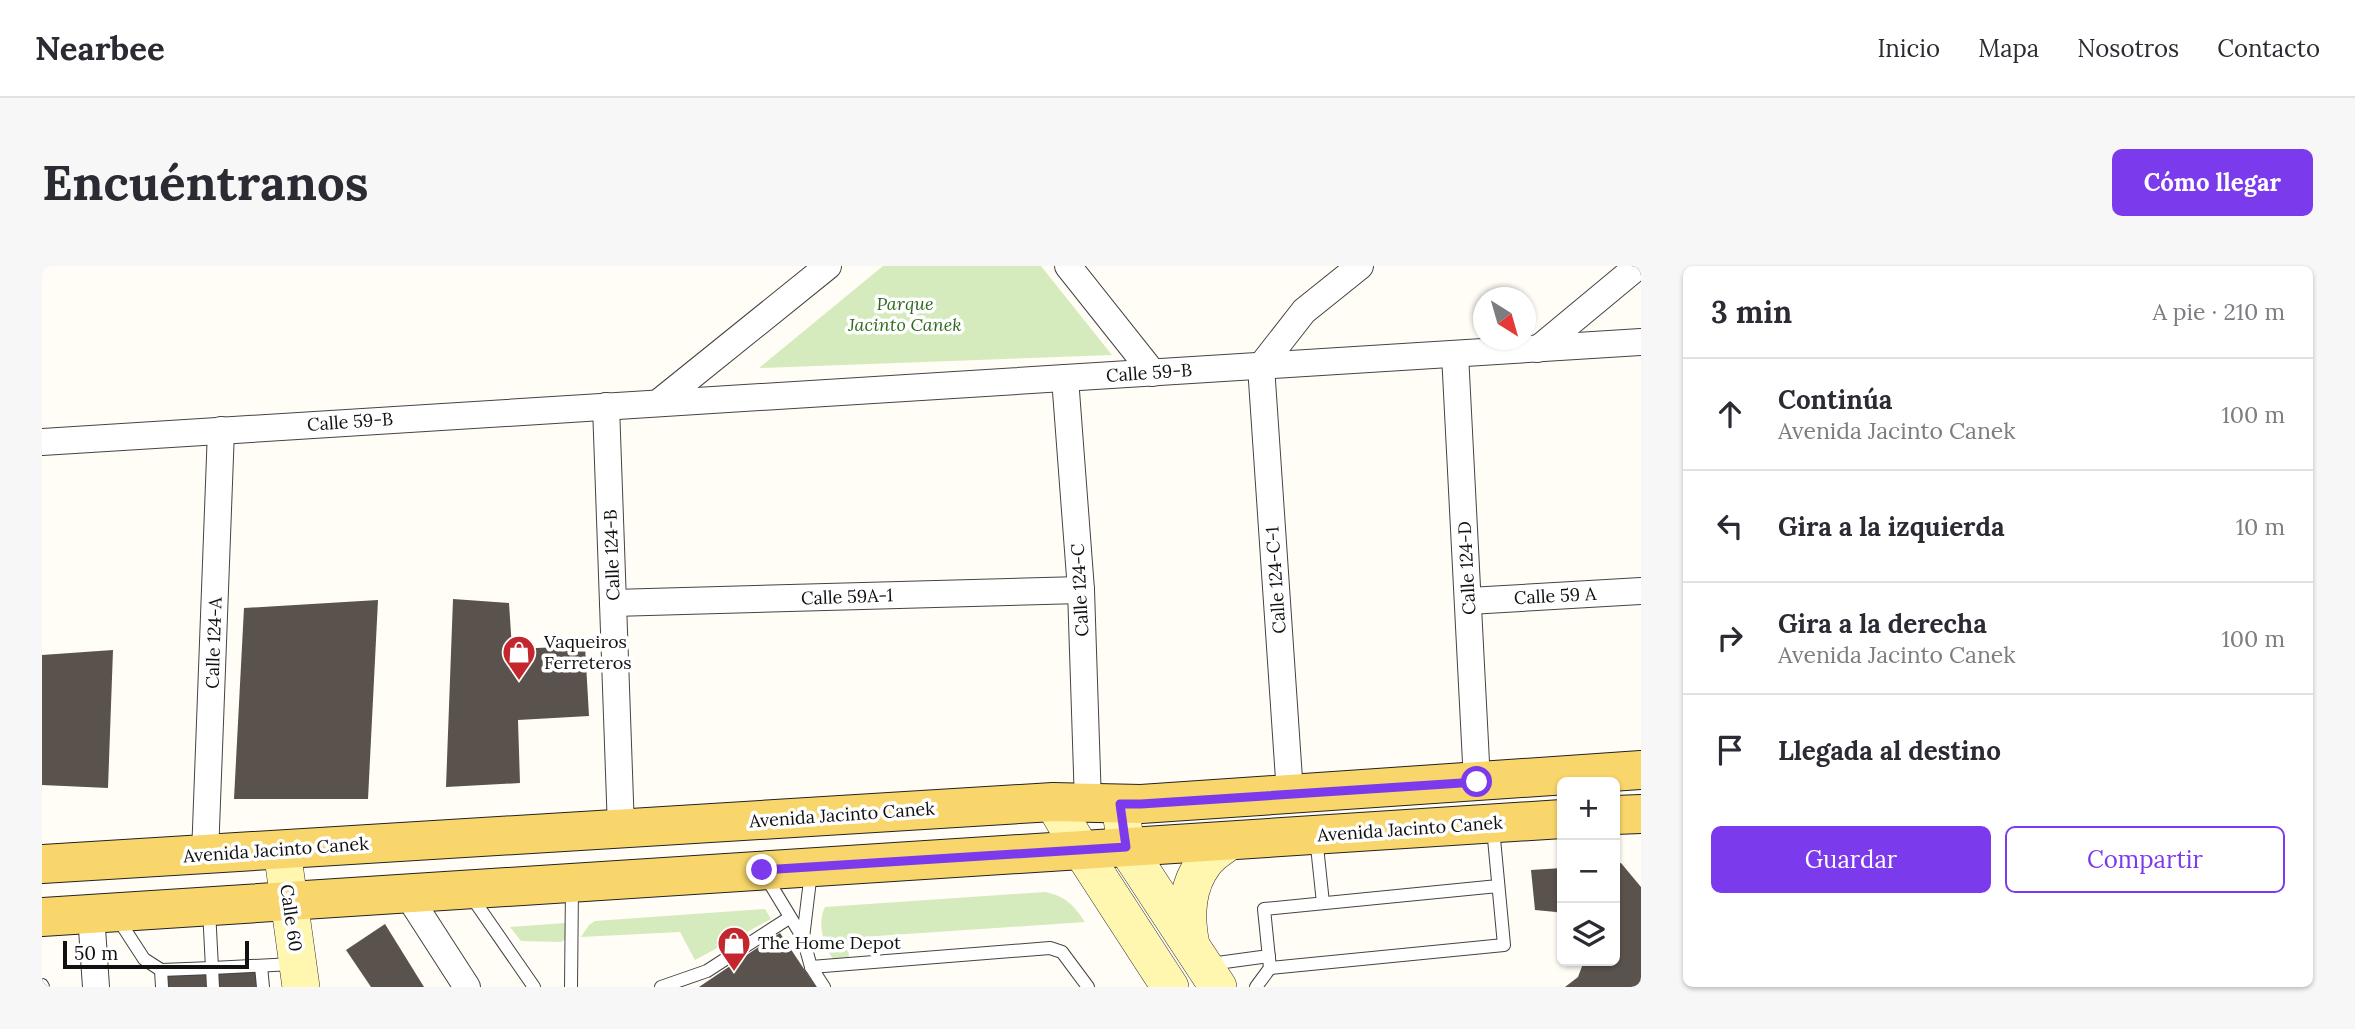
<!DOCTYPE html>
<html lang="es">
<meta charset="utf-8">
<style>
body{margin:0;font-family:Lora,serif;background:#f7f7f7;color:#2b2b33}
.controls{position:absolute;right:21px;bottom:21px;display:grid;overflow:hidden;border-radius:10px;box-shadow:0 2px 5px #0004}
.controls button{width:63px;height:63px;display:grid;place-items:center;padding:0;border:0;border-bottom:2px solid #e1e1e2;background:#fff;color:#2b2b33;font:35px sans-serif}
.compass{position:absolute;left:1431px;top:21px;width:63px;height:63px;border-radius:50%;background:#fff;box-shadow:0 2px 5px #0004;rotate:143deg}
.scale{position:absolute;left:21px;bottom:18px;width:186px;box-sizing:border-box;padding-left:7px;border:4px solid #111;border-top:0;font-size:19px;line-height:24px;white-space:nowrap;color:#111;-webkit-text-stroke:5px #fff;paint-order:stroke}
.stop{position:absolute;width:21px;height:21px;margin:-16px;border:5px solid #7c3aed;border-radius:50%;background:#fff}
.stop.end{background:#7c3aed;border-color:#fff;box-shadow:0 2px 7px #0008}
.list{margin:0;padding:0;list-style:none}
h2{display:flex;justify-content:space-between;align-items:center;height:91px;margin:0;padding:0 28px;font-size:30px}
h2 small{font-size:23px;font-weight:400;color:#7c7c81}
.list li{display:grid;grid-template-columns:46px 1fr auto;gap:21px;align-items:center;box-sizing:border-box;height:112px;padding:0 28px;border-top:2px solid #e1e1e2}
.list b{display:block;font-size:26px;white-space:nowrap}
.list p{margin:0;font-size:23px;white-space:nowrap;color:#7c7c81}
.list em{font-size:23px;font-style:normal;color:#7c7c81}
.actions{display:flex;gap:14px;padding:21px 28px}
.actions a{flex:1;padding:16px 0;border:2px solid #7c3aed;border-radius:10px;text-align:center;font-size:24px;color:#7c3aed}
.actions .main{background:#7c3aed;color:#fff}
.icon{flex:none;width:38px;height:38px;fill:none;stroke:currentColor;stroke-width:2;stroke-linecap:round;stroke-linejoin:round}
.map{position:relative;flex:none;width:1599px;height:721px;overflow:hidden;border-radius:10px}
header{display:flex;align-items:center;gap:42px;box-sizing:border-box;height:98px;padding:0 35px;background:#fff;border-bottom:2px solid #e1e1e2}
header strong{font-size:33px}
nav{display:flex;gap:38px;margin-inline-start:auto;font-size:24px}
.intro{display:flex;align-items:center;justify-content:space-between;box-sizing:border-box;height:168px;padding:0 42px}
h1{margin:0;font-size:49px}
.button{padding:18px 32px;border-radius:10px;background:#7c3aed;color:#fff;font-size:24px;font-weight:700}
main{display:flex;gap:42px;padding:0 42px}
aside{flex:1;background:#fff;border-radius:10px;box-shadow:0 2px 5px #0004}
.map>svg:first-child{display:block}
</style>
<header>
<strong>Nearbee</strong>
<nav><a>Inicio</a><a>Mapa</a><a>Nosotros</a><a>Contacto</a></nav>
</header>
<div class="intro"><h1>Encuéntranos</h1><a class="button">Cómo llegar</a></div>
<main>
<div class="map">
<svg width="1599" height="721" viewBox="0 0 1599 721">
<rect width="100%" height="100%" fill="#fffdf5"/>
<g fill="#d5ebbd">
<path d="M841,0h158l71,89 -353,13z"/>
<path d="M1003,626c20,4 29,13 40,30l-238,16 2,19 -16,2c-10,-15 -16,-36 -8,-52z"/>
<path d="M723,643l6,10 -76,41 -15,-28 -99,5 8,-12 6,-4z"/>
<path d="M523,657l1,16 -5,3 -40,-1 -11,-14z"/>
</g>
<g fill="#5a524d">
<path d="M411,333l56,4 3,46 73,-3 4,70 -71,4 2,63 -74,4z"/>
<path d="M336,334l-10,199h-134l10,-191z"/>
<path d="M71,384l-5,138 -66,-3v-130z"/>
<path d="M1579,597l20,24v100h-76l13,-10 6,-16h31v-97z"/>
<path d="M1520,602v47l-6,-3 -21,-2 -4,-40z"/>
<path d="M343,658l39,63h-53l-25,-37z"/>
<path d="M738,667l36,54h-117l40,-27z"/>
<path d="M218,703l1,18h-105l-1,-12z"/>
</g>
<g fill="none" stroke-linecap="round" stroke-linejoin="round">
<defs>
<g id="lane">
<path d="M1451,562l11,117 -234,23 -6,-59 234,-23"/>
<path d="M1274,571l7,66"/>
<path d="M724,611l37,61 8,29 13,20"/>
<path d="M429,630l63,91"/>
<path d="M167,644l3,58 81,-4"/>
<path d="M76,653l26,40 17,11 51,-2 1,19"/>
<path d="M761,672l8,-66"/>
<path d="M1168,698l59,-8"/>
<path d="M219,700l2,21"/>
<path d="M769,701l239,-19 12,4 26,35"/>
<path d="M119,704l1,17"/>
<path d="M0,719l1,2"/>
<path d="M529,721l1,-101"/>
<path d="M619,721l46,-16 82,-53"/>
<path d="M1214,721l14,-19"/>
</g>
<g id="street">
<path d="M1026,0l85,107"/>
<path d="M1496,83l100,-83"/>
<path d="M1413,88l22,428"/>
<path d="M1023,112l16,212 7,213"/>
<path d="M616,137l170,-137"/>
<path d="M564,140l15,423"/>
<path d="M0,176l1599,-100"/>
<path d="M1427,335l172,-10"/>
<path d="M571,337l468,-13"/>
<path d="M1248,528l-29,-428 43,-55 56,-45"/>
<path d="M163,589l16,-425"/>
<path d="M365,628l60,93"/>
<path d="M49,648l5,73"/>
</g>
<g id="secondary">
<path d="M1011,536l28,48 89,137"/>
<path d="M1078,538l6,43 92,140"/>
<path d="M240,584l19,137"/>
<path d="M1149,679c-6,-29 -5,-58 13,-82 6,-9 18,-16 26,-22"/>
</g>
<g id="primary">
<path d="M1573,549l26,-1"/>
<path d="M0,598l1011,-62 88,2 500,-34"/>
<path d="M0,651l1520,-98"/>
</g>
</defs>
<use href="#lane" stroke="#444" stroke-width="14"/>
<use href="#street" stroke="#444" stroke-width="28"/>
<use href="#secondary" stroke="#333" stroke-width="38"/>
<use href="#primary" stroke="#222" stroke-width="40"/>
<use href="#lane" stroke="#fff" stroke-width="12"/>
<use href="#street" stroke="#fff" stroke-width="26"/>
<use href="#secondary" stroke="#fff6b0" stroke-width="37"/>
<use href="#primary" stroke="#f9d66b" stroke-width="38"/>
</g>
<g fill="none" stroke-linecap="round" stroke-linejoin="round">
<path stroke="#7c3aed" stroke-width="9" d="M720,604l364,-23 -6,-43h21l336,-22"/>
</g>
<defs>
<symbol id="shop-pin" viewBox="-11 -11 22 30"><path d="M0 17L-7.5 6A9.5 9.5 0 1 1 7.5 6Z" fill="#c4262e" stroke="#fff"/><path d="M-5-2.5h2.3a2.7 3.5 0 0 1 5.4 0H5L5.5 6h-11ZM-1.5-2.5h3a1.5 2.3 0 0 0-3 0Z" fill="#fff"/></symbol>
</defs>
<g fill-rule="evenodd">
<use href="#shop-pin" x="458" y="367" width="38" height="52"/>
<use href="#shop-pin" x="673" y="658" width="38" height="52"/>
</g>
<g text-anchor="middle" stroke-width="7" stroke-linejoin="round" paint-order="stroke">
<g font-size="18" font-style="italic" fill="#2f6b1f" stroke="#fff">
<text x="863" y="44">Parque<tspan x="863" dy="21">Jacinto Canek</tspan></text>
</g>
<g font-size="18" fill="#111" stroke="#fff">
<text transform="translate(1107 107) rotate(-4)" y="6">Calle 59-B</text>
<text transform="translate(308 156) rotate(-4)" y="6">Calle 59-B</text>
<text transform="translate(570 289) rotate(-92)" y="6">Calle 124-B</text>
<text transform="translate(1425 302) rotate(-93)" y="6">Calle 124-D</text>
<text transform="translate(1234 314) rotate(-94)" y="6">Calle 124-C-1</text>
<text transform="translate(1038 324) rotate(-93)" y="6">Calle 124-C</text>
<text transform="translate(1513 330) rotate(-3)" y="6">Calle 59 A</text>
<text transform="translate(805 331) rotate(-2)" y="6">Calle 59A-1</text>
<text transform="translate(172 377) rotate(-88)" y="6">Calle 124-A</text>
<text transform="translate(800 549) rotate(-4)" y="6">Avenida Jacinto Canek</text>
<text transform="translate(1368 563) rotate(-4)" y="6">Avenida Jacinto Canek</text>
<text transform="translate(234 584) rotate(-4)" y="6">Avenida Jacinto Canek</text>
<text transform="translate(249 652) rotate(82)" y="6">Calle 60</text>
</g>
<g font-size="18" fill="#111" stroke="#fff" text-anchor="start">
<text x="502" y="382">Vaqueiros<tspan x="502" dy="21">Ferreteros</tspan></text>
<text x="716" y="683">The Home Depot</text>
</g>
</g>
</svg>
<div class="controls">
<button>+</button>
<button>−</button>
<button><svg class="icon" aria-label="layers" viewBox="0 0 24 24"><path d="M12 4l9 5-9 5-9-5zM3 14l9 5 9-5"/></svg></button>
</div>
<svg class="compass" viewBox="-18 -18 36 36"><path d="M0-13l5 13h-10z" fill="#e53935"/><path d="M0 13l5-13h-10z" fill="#7c7c81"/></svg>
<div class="scale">50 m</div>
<div class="stop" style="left:1435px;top:516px"></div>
<div class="stop end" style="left:720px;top:604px"></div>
</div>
<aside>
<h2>3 min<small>A pie · 210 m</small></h2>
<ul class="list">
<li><svg class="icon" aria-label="ahead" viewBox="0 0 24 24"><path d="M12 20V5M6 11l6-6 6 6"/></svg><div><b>Continúa</b><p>Avenida Jacinto Canek</p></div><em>100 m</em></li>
<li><svg class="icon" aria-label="left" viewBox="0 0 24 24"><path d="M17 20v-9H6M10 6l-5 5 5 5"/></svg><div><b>Gira a la izquierda</b></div><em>10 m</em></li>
<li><svg class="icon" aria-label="right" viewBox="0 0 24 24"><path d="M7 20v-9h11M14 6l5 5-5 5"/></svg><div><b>Gira a la derecha</b><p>Avenida Jacinto Canek</p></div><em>100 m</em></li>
<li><svg class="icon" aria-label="arrive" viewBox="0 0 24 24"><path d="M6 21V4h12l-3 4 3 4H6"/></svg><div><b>Llegada al destino</b></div></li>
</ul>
<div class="actions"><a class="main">Guardar</a><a>Compartir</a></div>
</aside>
</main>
